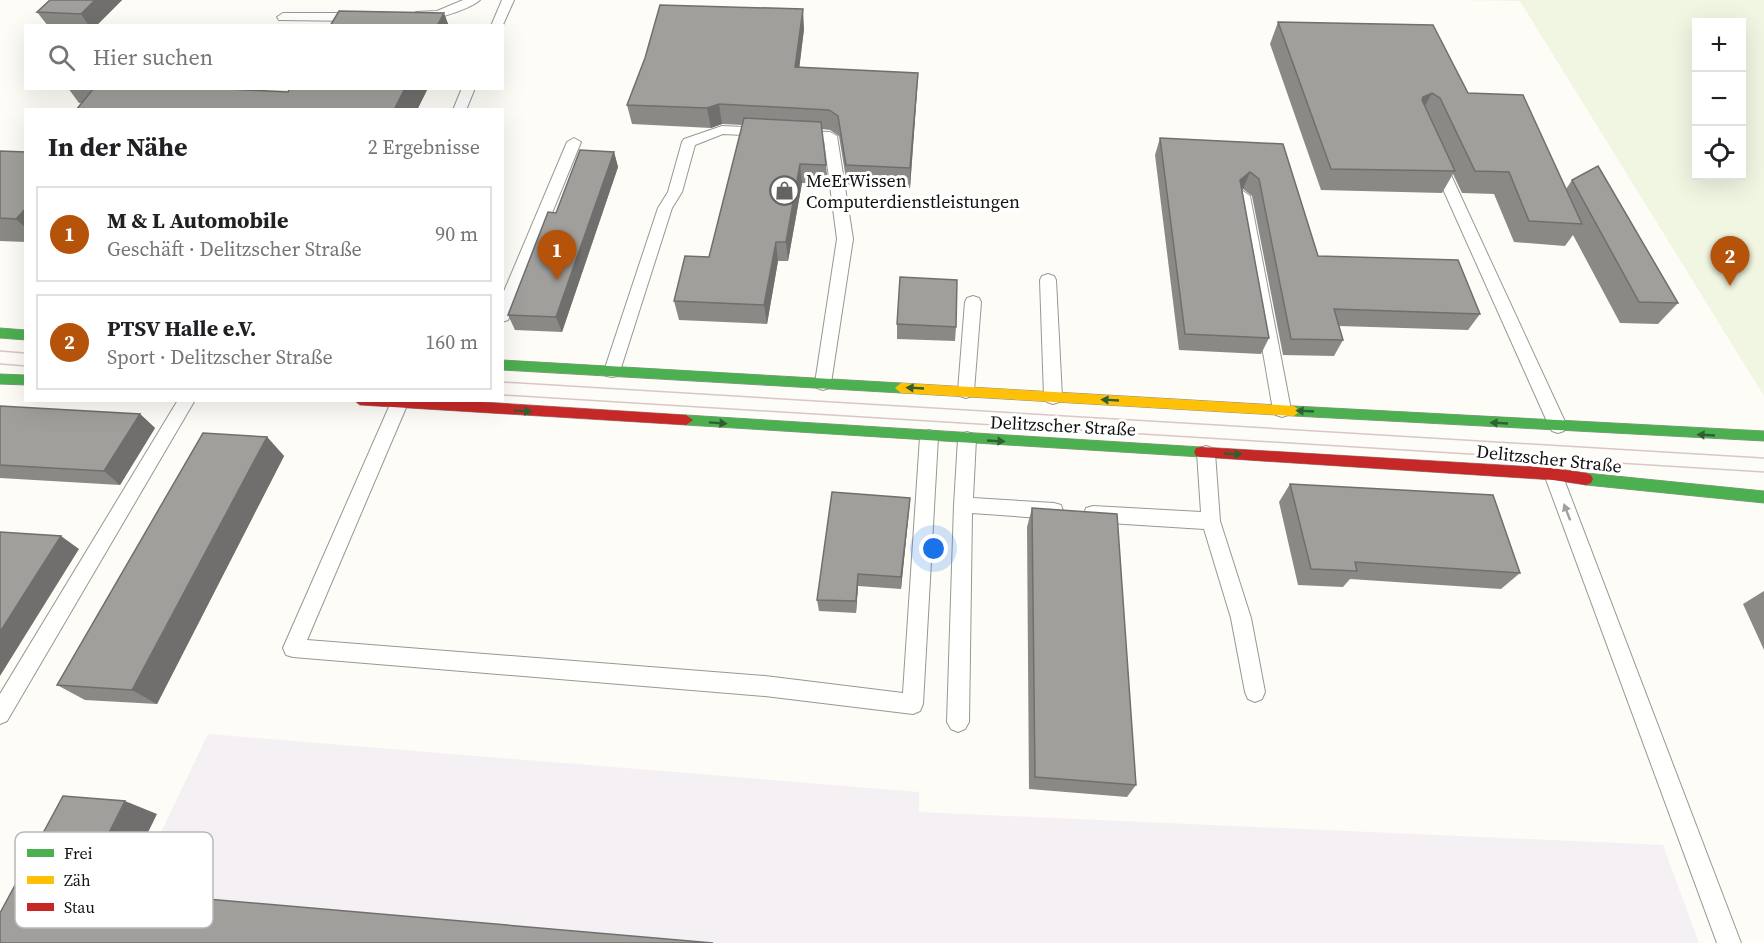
<!DOCTYPE html>
<html lang="de">
<meta charset="utf-8">
<style>
body{margin:0;font-family:"Source Serif 4",serif;background:#f2f2f2;color:#202124}
.controls{position:absolute;right:18px;top:18px;display:grid;overflow:hidden;border-radius:0px;box-shadow:0 6px 24px #0002}
.controls button{width:54px;height:54px;display:grid;place-items:center;padding:0;border:0;border-bottom:2px solid #e0e0e0;background:#fff;color:#202124;font:30px sans-serif}
.you{position:absolute;left:934px;top:549px;width:21px;height:21px;margin:-15px;border:4px solid #fff;border-radius:50%;background:#1a73e8;box-shadow:0 0 0 9px #1a73e833}
.badge{display:grid;place-items:center;width:39px;height:39px;border-radius:50%;background:#b45309;color:#fff;font-size:20px;font-weight:700}
.pin{position:absolute;translate:-50% -50px;filter:drop-shadow(0 2px 3px #0008)}
.pin::after{content:'';position:absolute;top:32px;width:21px;height:18px;background:inherit;clip-path:polygon(0 0,100% 0,50% 100%)}
.list{margin:0;padding:0;list-style:none}
h2{display:flex;justify-content:space-between;align-items:center;height:78px;margin:0;padding:0 24px;font-size:26px}
h2 small{font-size:20px;font-weight:400;color:#757577}
.list li{display:grid;grid-template-columns:39px 1fr auto;gap:18px;align-items:center;box-sizing:border-box;height:96px;margin:0 12px 12px;padding:0 12px;border:2px solid #e0e0e0;border-radius:0px}
.list b{display:block;font-size:22px;white-space:nowrap}
.list p{margin:0;font-size:20px;white-space:nowrap;color:#757577}
.list em{font-size:20px;font-style:normal;color:#757577}
.icon{flex:none;width:33px;height:33px;fill:none;stroke:currentColor;stroke-width:2;stroke-linecap:round;stroke-linejoin:round}
.map{position:relative;flex:none;width:1764px;height:943px;overflow:hidden}
.search{position:absolute;background:#fff;box-shadow:0 6px 24px #0002;left:24px;top:24px;width:480px;height:66px;display:flex;align-items:center;gap:15px;box-sizing:border-box;padding:0 21px;border-radius:0px;color:#757577;font-size:22px}
.panel{position:absolute;background:#fff;box-shadow:0 6px 24px #0002;left:24px;top:108px;width:480px;height:294px;border-radius:0px}
.map>svg:first-child{display:block}
</style>
<div class="map">
<svg width="1764" height="943" viewBox="0 0 1764 943">
<rect width="100%" height="100%" fill="#fdfcf7"/>
<path fill="#f5f0f3" d="M208,734l711,58v20l744,33 36,98h-1591z"/>
<path fill="#f0f6e1" fill-rule="evenodd" d="M1456,0h308v396l-244,-395zM1696,22h46v154h-46z"/>
<g fill="none" stroke-linecap="round" stroke-linejoin="round">
<defs>
<g id="lane">
<path d="M463,0h17c-11,10 -58,26 -70,16l6,-4 21,-1z"/>
<path d="M502,0h12l-12,27 -11,-1z"/>
<path d="M283,13h75l6,4 -6,4 -79,-1 -2,-3z"/>
<path d="M462,88h13l-9,22h-13z"/>
<path d="M722,126l41,2 7,4 -7,4 -40,-2 -28,11 -13,47 -10,16 -52,163 -2,5 -6,1 -6,-1 -2,-5 54,-163 10,-16 14,-50 2,-3z"/>
<path d="M800,131l30,1 7,4 16,103 -22,144 -2,5 -6,2 -6,-2 -2,-5 22,-144 -13,-99 -29,-2 -2,-3z"/>
<path d="M574,138l7,4 -71,174 -2,4 -6,2v-26l65,-154z"/>
<path d="M1437,155l7,5 123,266 -3,5 -6,2 -6,-2 -3,-5 -119,-266z"/>
<path d="M1243,191l7,5 41,214 -3,5 -6,2 -6,-2 -3,-5 -37,-214z"/>
<path d="M1048,274l6,2 2,4 6,117 -3,5 -6,2 -6,-2 -3,-5 -4,-117 2,-4z"/>
<path d="M973,296l6,2 2,4 -7,89 -2,5 -6,2 -6,-2 -2,-5 7,-89 2,-4z"/>
<path d="M178,400h17l-188,321 -7,3v-30z"/>
<path d="M392,400h14l2,3 -101,237 458,36 138,17 17,-256 3,-5 6,-2 6,2 3,5 -15,267 -3,7 -7,3 -148,-18 -472,-39 -7,-2 -3,-7z"/>
<path d="M967,432l6,2 3,5 -3,59 81,5 7,2 2,6 -2,6 -7,2 -82,-6 -3,209 -4,7 -7,3 -7,-3 -4,-7 7,-217 4,-66 3,-5z"/>
<path d="M1206,446l6,2 3,5 5,68 31,97 14,74 -3,7 -7,3 -7,-3 -3,-7 -14,-74 -27,-89 -111,-7 -7,-2 -2,-6 2,-6 7,-2 108,6 -4,-59 3,-5z"/>
<path d="M1553,467l6,2 3,5 179,469h-24l-173,-469 3,-5z"/>
</g>
<g id="fast">
<path d="M0,328l26,2v10l-26,-2z"/>
<path d="M502,360l399,23 6,5 -6,5 -399,-23z"/>
<path d="M0,374l26,1v10l-26,-1z"/>
<path d="M1294,406l470,25v10l-470,-25 -6,-5z"/>
<path d="M686,415l515,32 5,1 2,4 -2,4 -5,1 -515,-32 -7,-5z"/>
<path d="M1586,473l178,18v12l-178,-18 -5,-2 -2,-4 2,-4z"/>
</g>
<path id="slow" d="M901,383l393,23 6,5 -6,5 -393,-23 -6,-5z"/>
<g id="jam">
<path d="M354,400h97l235,15 7,5 -7,5 -326,-20z"/>
<path d="M1201,447l352,21 33,5 5,2 2,4 -2,4 -5,2 -33,-5 -352,-23 -5,-1 -2,-4 2,-4z"/>
</g>
</defs>
<use href="#lane" stroke="#979795" stroke-width="2"/>
<use href="#fast" stroke="#8e8d8b" stroke-width="1"/>
<use href="#slow" stroke="#8e8d8b" stroke-width="1"/>
<use href="#jam" stroke="#8e8d8b" stroke-width="1"/>
<use href="#lane" fill="#fffffe" fill-rule="evenodd"/>
<use href="#fast" fill="#4caf50" fill-rule="evenodd"/>
<use href="#slow" fill="#ffc107" fill-rule="evenodd"/>
<use href="#jam" fill="#c62828" fill-rule="evenodd"/>
<g stroke="#d9c6c7" stroke-width="1.5">
<path d="M0,351l26,2"/>
<path d="M0,364l26,2"/>
<path d="M502,382l1262,76"/>
<path d="M502,395l1262,77"/>
</g>
</g>
<g fill="#8a8986">
<path d="M50,0h72l-26,26h-48l-11,-14z"/>
<path d="M1278,22l190,71 98,96 6,-9 106,123 -20,21 -38,-1 -47,-88 -8,11 -51,-4 -20,-48 -32,-1 -9,-19 -11,19 -121,-3 -51,-146z"/>
<path d="M804,29l-5,39 119,5 -8,115 -63,-3 -8,-49 -9,-6 -8,-1 4,36 2,19 -26,-1 -14,78h-10l-11,63 -88,-4 -5,-19 35,-44 33,-132 -20,-1 -11,4 -79,-4 -5,-19z"/>
<path d="M68,88h140l80,4 2,-4h138l-11,22 -338,-7z"/>
<path d="M1160,138l123,6 35,112 162,58 -12,16 -129,-4 4,14 -9,16 -51,-1 -31,-159 -9,-7 -1,1 27,148 -8,16 -82,-4 -24,-195z"/>
<path d="M0,151l26,1v90l-26,-1z"/>
<path d="M614,152l4,15 -56,165 -47,-2 -7,-15 48,-102z"/>
<path d="M897,324l59,3 -1,14 -58,-2z"/>
<path d="M0,406l140,8 15,14 -35,57 -120,-7z"/>
<path d="M267,437l17,19 -127,248 -72,-4 -28,-15z"/>
<path d="M1290,484l230,89 -19,16 -151,-10 -7,8 -45,-2 -19,-83z"/>
<path d="M910,498l-9,91 -43,-3 -2,27 -37,-2 -2,-11z"/>
<path d="M1032,508l104,277 -9,12 -98,-8 -2,-262z"/>
<path d="M1764,591v59l-21,-46z"/>
</g>
<g fill="#716f6d">
<path d="M95,0h27l-26,26h-7l-8,-12z"/>
<path d="M803,9l1,20 -7,58 -2,-20z"/>
<path d="M444,13l5,13h-12z"/>
<path d="M918,73l-1,19 -7,96v-20z"/>
<path d="M405,88h23l-11,22h-23z"/>
<path d="M1432,93l-12,22 -9,4 12,-22z"/>
<path d="M719,104l3,20 -11,4 -4,-20z"/>
<path d="M614,152l4,15 -56,165 -6,-15z"/>
<path d="M800,164l2,19 -14,78 -2,-19z"/>
<path d="M1250,172l-7,17 -9,7 6,-16z"/>
<path d="M26,208v20l-10,-9z"/>
<path d="M776,242l2,19 -11,63 -3,-19z"/>
<path d="M140,414l15,14 -35,57 -16,-14z"/>
<path d="M267,437l17,19 -127,248 -25,-14z"/>
<path d="M910,498l-1,13 -8,78v-12z"/>
<path d="M61,536l18,13 -79,127v-44z"/>
<path d="M858,574v12l-2,27v-12z"/>
<path d="M125,801l32,13 -41,84 -35,-10z"/>
</g>
<g fill="#a19f9c" stroke="#716f6d" stroke-width="1.5">
<path d="M50,0h45l-14,14 -44,-2z"/>
<path d="M660,5l143,4 -8,58 123,6 -8,95 -64,-3 -8,-49 -9,-6 -110,-6 -12,4 -80,-3 18,-47z"/>
<path d="M339,11l105,2 -7,13h-107z"/>
<path d="M1278,22l155,3 35,68 55,2 59,129 -53,-3 -20,-49 -34,-1 -35,-73 -8,-5 -9,4 -1,3 33,71 -124,-2z"/>
<path d="M94,88h114l80,4 2,-4h115l-11,22h-318z"/>
<path d="M744,118l77,4 5,43 -26,-1 -14,78h-10l-12,63 -90,-4 11,-45 24,1z"/>
<path d="M1160,138l123,6 35,112 140,4 22,54 -146,-5 9,31 -52,-1 -32,-160 -9,-7 -10,8 29,158 -84,-4z"/>
<path d="M580,150l34,2 -58,165 -48,-2 40,-103 8,1z"/>
<path d="M0,151l26,1v56l-10,11 -16,-1z"/>
<path d="M1598,166l80,137 -39,-1 -67,-122z"/>
<path d="M900,277l57,3 -1,47 -59,-3z"/>
<path d="M0,406l140,8 -36,57 -104,-6z"/>
<path d="M203,433l64,4 -135,253 -75,-5z"/>
<path d="M1290,484l203,11 27,78 -165,-11 2,9 -46,-2z"/>
<path d="M832,492l78,6 -9,79 -43,-3 -2,27 -39,-1z"/>
<path d="M1032,508l85,6 19,271 -101,-8z"/>
<path d="M0,532l61,4 -61,96z"/>
<path d="M63,796l62,5 -44,87 632,55h-713v-30z"/>
</g>
<defs><path id="oneway-solid" d="M-6-.8H1V-3.2L6.5 0L1 3.2V.8H-6Z" transform="scale(1.5)"/></defs>
<g fill="#2e6030">
<use href="#oneway-solid" transform="translate(915 388) rotate(-177)"/>
<use href="#oneway-solid" transform="translate(1110 400) rotate(-177)"/>
<use href="#oneway-solid" transform="translate(523 411) rotate(4)"/>
<use href="#oneway-solid" transform="translate(1305 411) rotate(-177)"/>
<use href="#oneway-solid" transform="translate(718 423) rotate(4)"/>
<use href="#oneway-solid" transform="translate(1499 423) rotate(-177)"/>
<use href="#oneway-solid" transform="translate(1706 435) rotate(-177)"/>
<use href="#oneway-solid" transform="translate(996 441) rotate(3)"/>
<use href="#oneway-solid" transform="translate(1233 454) rotate(3)"/>
</g>
<use fill="#a0a09f" href="#oneway-solid" transform="translate(1567 512) rotate(-111)"/>
<defs>
<symbol id="shop-ring" viewBox="-11 -11 22 22"><circle r="9.5" fill="#fff" stroke="#646362" stroke-width="1.5"/><path d="M-5-2.5h2.3a2.7 3.5 0 0 1 5.4 0H5L5.5 6h-11ZM-1.5-2.5h3a1.5 2.3 0 0 0-3 0Z" fill="#646362"/></symbol>
</defs>
<g fill-rule="evenodd">
<use href="#shop-ring" x="768" y="174" width="33" height="33"/>
</g>
<g text-anchor="middle" stroke-width="6" stroke-linejoin="round" paint-order="stroke">
<g font-size="18" fill="#111" stroke="#fff" text-anchor="start">
<text x="806" y="187">MeErWissen<tspan x="806" dy="21">Computerdienstleistungen</tspan></text>
</g>
<g font-size="18" fill="#111" stroke="#fff">
<text transform="translate(1063 426) rotate(3)" y="6">Delitzscher Straße</text>
<text transform="translate(1549 459) rotate(6)" y="6">Delitzscher Straße</text>
</g>
</g>
<rect x="15" y="832" width="198" height="96" rx="9" fill="#fff" stroke="#b8b8b8" stroke-width="1.5"/>
<rect x="27" y="849" width="27" height="8" fill="#4caf50"/>
<rect x="27" y="876" width="27" height="8" fill="#ffc107"/>
<rect x="27" y="903" width="27" height="8" fill="#c62828"/>
<g font-size="16" fill="#111">
<text x="64" y="859">Frei</text>
<text x="64" y="886">Zäh</text>
<text x="64" y="913">Stau</text>
</g>
</svg>
<div class="controls">
<button>+</button>
<button>−</button>
<button><svg class="icon" aria-label="locate" viewBox="0 0 24 24"><circle cx="12" cy="12" r="6"/><path d="M12 2v4M12 18v4M2 12h4M18 12h4"/></svg></button>
</div>
<div class="you"></div>
<div class="pin badge" style="left:557px;top:280px">1</div>
<div class="pin badge" style="left:1730px;top:286px">2</div>
<div class="search"><svg class="icon" aria-label="search" viewBox="0 0 24 24"><circle cx="10" cy="10" r="6"/><path d="M15 15l6 6"/></svg>Hier suchen</div>
<section class="panel">
<h2>In der Nähe<small>2 Ergebnisse</small></h2>
<ul class="list">
<li><span class="badge">1</span><div><b>M &amp; L Automobile</b><p>Geschäft · Delitzscher Straße</p></div><em>90 m</em></li>
<li><span class="badge">2</span><div><b>PTSV Halle e.V.</b><p>Sport · Delitzscher Straße</p></div><em>160 m</em></li>
</ul>
</section>
</div>
